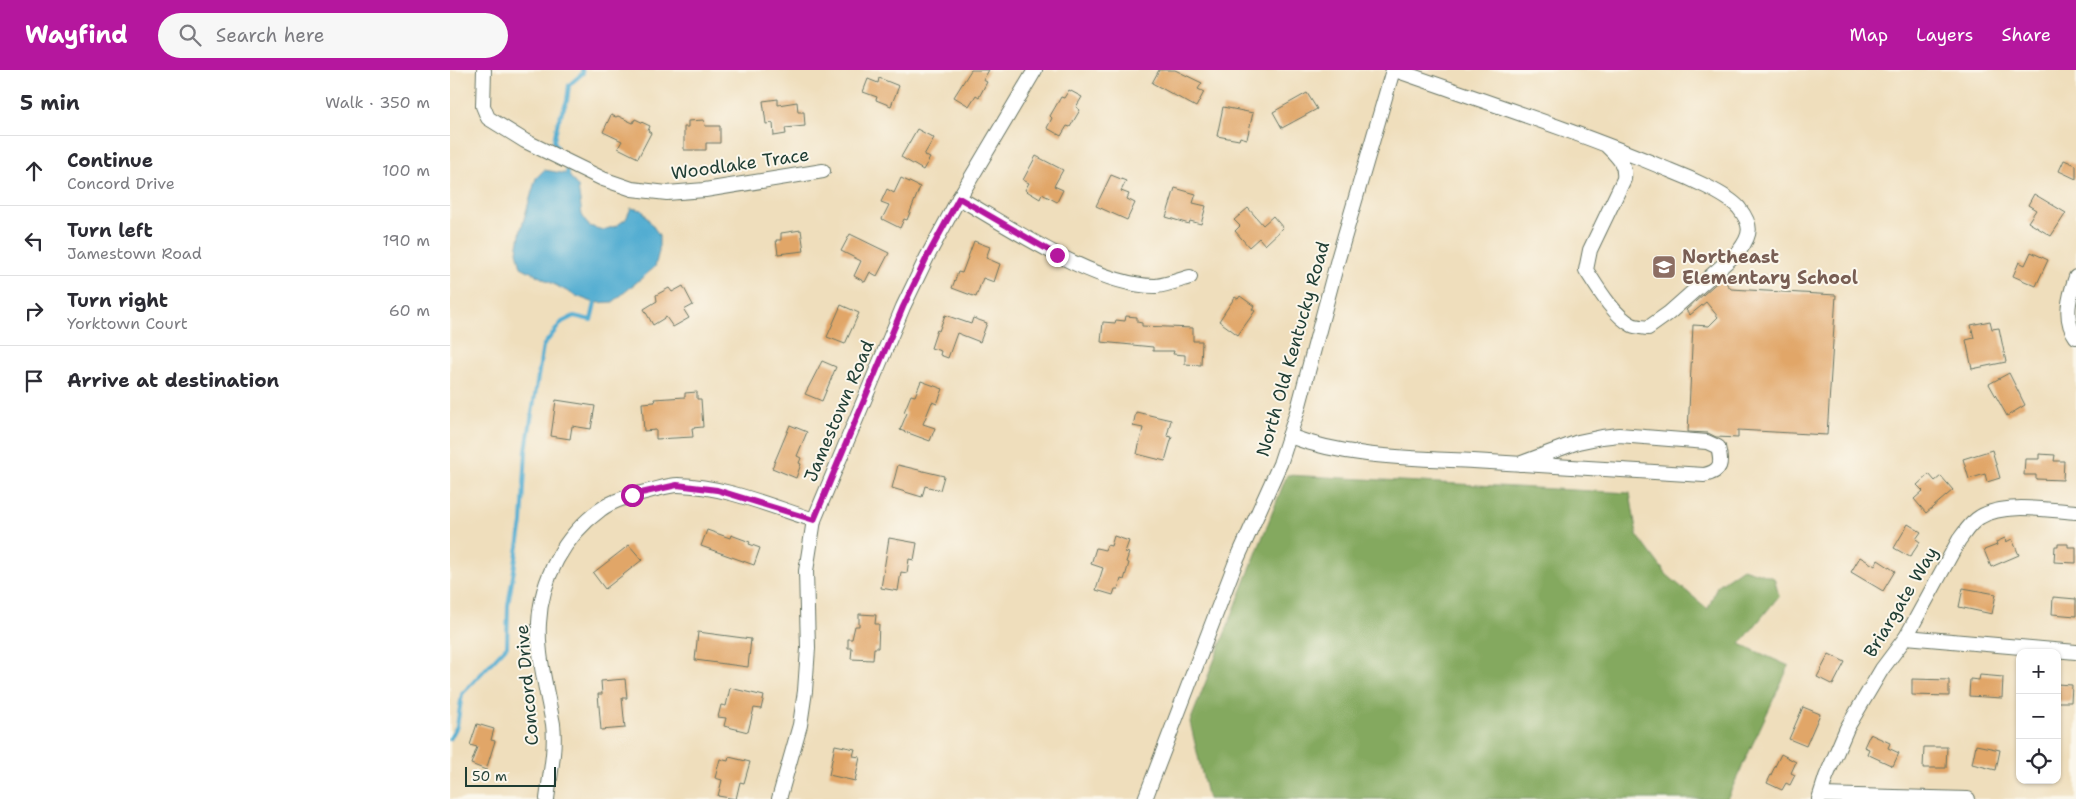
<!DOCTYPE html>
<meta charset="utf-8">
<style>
body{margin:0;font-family:"Shantell Sans",sans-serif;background:#f7f7f7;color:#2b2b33}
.controls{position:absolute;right:15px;bottom:15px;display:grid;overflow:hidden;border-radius:10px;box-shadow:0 1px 4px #0004}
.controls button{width:45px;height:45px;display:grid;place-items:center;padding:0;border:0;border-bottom:1px solid #e1e1e2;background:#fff;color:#2b2b33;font:25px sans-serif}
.scale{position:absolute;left:15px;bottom:12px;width:91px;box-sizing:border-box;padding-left:5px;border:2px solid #1f3d34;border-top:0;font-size:14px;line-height:18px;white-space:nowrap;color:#1f3d34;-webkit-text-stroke:4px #fbf7ec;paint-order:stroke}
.stop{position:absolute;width:15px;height:15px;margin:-11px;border:4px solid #b5179e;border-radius:50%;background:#fff}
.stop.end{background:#b5179e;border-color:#fff;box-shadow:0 1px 5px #0008}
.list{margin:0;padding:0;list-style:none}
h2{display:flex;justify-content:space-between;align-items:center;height:65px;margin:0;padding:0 20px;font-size:21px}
h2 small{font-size:16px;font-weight:400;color:#7c7c81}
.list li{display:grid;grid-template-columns:32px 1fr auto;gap:15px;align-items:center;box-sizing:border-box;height:70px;padding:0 20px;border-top:1px solid #e1e1e2}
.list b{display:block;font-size:19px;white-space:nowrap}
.list p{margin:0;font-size:16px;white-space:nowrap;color:#7c7c81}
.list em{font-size:16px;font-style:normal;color:#7c7c81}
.icon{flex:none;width:28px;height:28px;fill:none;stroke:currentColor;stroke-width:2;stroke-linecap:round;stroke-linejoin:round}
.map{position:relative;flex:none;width:1626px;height:729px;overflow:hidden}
header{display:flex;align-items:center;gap:30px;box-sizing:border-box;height:70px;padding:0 25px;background:#b5179e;color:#fff}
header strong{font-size:24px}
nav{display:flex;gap:28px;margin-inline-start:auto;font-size:18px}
.search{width:350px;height:45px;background:#f7f7f7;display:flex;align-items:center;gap:12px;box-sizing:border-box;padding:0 18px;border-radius:28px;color:#7c7c81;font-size:19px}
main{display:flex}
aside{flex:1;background:#fff}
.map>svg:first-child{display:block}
</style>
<header>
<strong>Wayfind</strong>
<div class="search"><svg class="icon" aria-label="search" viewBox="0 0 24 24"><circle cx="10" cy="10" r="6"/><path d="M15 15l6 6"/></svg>Search here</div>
<nav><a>Map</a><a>Layers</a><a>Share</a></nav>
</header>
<main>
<aside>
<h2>5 min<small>Walk · 350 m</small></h2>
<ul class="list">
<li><svg class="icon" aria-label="ahead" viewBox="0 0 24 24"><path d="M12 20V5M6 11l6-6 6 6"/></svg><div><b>Continue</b><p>Concord Drive</p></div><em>100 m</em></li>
<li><svg class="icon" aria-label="left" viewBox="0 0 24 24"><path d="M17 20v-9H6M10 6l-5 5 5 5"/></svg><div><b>Turn left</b><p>Jamestown Road</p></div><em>190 m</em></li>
<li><svg class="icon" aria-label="right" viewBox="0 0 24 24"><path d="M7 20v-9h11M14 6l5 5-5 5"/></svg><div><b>Turn right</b><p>Yorktown Court</p></div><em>60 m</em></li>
<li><svg class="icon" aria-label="arrive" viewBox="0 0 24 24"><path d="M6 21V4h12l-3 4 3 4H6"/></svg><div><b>Arrive at destination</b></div></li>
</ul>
</aside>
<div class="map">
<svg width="1626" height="729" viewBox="0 0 1626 729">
<rect width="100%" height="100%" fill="#fbf7ec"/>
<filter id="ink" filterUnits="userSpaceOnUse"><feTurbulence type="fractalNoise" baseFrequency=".02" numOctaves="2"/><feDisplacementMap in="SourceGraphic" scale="10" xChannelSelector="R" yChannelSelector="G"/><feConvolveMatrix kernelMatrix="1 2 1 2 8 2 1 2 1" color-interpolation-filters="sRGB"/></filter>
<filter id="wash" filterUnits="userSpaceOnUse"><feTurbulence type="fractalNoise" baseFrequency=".0096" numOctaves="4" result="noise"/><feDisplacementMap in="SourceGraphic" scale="20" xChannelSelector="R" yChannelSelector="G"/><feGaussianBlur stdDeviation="1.12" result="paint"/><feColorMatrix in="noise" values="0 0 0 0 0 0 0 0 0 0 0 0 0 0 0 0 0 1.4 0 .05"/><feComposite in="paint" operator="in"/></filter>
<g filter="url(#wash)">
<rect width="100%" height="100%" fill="#efdebc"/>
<path fill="#84a95e" stroke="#527349" d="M837,405l343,18 7,42 30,40 41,34 9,-23 26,-18 31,10 5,18 -39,48 49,22 -62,133h-519l-18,-77z"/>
<path fill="#53add1" stroke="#397582" d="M94,100l24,4 10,13 4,28 7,11 14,4 13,-4 10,-7 5,-11 11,2 17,25v16l-4,16 -42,35 -18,1 -19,-7 -55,-29 -4,-16 4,-22 15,-51z"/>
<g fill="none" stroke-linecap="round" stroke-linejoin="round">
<g stroke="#53add1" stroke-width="4">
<path d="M107,77l-3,-6 4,-20 9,-20 2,-16 14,-12 -1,-3"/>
<path d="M117,101l1,3"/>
<path d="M0,669l7,-13 5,-32 45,-48 1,-41 14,-82 4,-73 17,-104 19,-24 12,-6 17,4 4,-17"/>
</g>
</g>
<g id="blocks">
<g fill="#e1a668">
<path d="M521,0h18l-6,10 4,2 -8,15 -3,-2 -7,11 -15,-9z"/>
<path d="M709,0h16l27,13 -4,6 6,3 -8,15 -44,-24z"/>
<path d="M429,8l20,8 -8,20 -15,-6 1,-3 -14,-5 5,-13 10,4z"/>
<path d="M619,20l13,7 -6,10 4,3 -10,17 -3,-1 -6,10 -14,-8 5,-10 -2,-2 11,-19 3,1z"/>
<path d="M857,23l10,16 -35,19 -9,-16z"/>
<path d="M328,29v6l19,-3 1,10h6l1,14 -20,2 1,6 -12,2 -1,-13 -7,1 -3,-23z"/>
<path d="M773,37l30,6 -6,26 -7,-2 -1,3 -22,-4z"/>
<path d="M161,45l5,2 2,-1 15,7 2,-4 15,7 -2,5 3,2 -13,25 -20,-10 4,-7 -19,-9z"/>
<path d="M254,50l1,6h15v17h-14v7h-22v-23h4v-6z"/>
<path d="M467,59l17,9 -10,17 6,3 -7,12 -22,-13z"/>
<path d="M586,86l27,14 -9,16 9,4 -6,12 -15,-8 -2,5 -15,-9 4,-7 -6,-3z"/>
<path d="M1614,90l12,5v14l-17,-8z"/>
<path d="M661,105l15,6 -5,10 8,3 -2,5 8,4 -8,17 -31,-14z"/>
<path d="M451,108l19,9 -13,33 -3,-1 -4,9 -18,-9 7,-14 -8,-3 6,-13 7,4z"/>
<path d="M725,118l21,6 -3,9 13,3 -5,18 -11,-3 -1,3 -23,-7z"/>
<path d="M1584,124l32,19 -15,23 -23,-14 8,-12 -8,-5z"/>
<path d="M798,138l15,17 10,-9 10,12 -18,17 -6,-7 -10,9 -14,-16 5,-5 -6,-6z"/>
<path d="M351,160l3,21 -26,3 -2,-14h5v-7z"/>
<path d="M400,164l39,19 -12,23 -7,-4 -5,10 -11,-6 7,-15 -20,-10z"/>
<path d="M524,171l16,6 -4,11 14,6 -6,18 -11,-4 -7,19 -24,-9 6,-16 4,1z"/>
<path d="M1581,182l17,8 -12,26 -23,-10 6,-14 6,3z"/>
<path d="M1272,208l9,11 105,6 -9,140 -89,-5v8l-22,-1 -8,-4 -20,-1 5,-107 16,1 9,-9 -12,-15 -16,13 -4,-5z"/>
<path d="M233,216l10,19 -9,5 5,8 -16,9 -7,-10 -13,8 -9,-16 13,-8 -1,-6 13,-7 3,4z"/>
<path d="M790,226l14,10 -2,3 3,2 -17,24 -19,-14 16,-24 3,2z"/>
<path d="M391,235l18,8 -14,31 -18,-7z"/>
<path d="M495,245l26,9 2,-6 14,5 -7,19 -23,-9 -9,25 -8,-3 1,-4 -10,-3 6,-18 2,1z"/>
<path d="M676,246l11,1v5l5,1v3l51,2v13h9l-1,24 -16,-1v-9l-12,-1 1,-3h-21v-4l-52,-5 2,-20 12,1 1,-3 9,1z"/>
<path d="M1540,251l2,8 7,-1 7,34 -34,7 -6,-29 8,-2 -3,-13z"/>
<path d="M372,291l14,6 -14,34 -17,-7z"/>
<path d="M1559,303l16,32 -18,11 -18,-32z"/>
<path d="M471,311l22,8 -6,15 -5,-2 -9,22 12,4 -5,13 -30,-11 7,-17 -3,-1 7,-17 4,1z"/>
<path d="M247,322v7h4l2,28 -11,1 1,9 -37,2v-9l-12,1 -2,-28 13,-1 -1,-3 31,-2v-4z"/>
<path d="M106,330l39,6 -4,23 -19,-3 -2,13 -19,-3z"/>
<path d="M686,342l35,8 -4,16 5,1 -7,24 -28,-7 6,-26 -10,-2z"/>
<path d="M340,355l17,7 -10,24 4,2 -2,5 2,1 -5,14 -24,-10z"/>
<path d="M1542,380l8,28 -13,4 -2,-8 -16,5 -6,-20z"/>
<path d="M1589,384l16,1 -1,6h10l-1,19 -27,-1v-4h-12l1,-16h14z"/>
<path d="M448,395l46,11 -4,14 -15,-4 -3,11 -30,-9z"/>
<path d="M1479,404l6,7 6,-5 12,14 -27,23 -12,-14 9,-8 -6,-6z"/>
<path d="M1458,454l13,8 -5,7 4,3 -10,15 -16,-9z"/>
<path d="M257,460l23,8 1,-3 19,7 -1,2 11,4 -6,17 -53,-19z"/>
<path d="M664,466l15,5 -4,11 4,1 -3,9 3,1 -5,17 -3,-1 -3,10h-3l-2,6 -17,-5 7,-22 -12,-4 5,-16 9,2 2,-5 4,1z"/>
<path d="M439,468l28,5 -3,17 -5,-1 -2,14 -6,-1 -3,19 -17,-3z"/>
<path d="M1555,468l1,4 6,-3 7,16 -28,12 -7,-17 13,-5 -1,-3z"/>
<path d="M1608,474h10v3h8v16l-22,-1 1,-16h3z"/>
<path d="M179,475l13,15 -37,29 -12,-16z"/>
<path d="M1410,487l15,9 3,-6 17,11 -12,20 -32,-19z"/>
<path d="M1513,518l33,6 -4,20 -33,-7z"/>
<path d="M1603,527l23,2v17l-24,-2z"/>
<path d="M409,544l17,1 -1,9h4l-1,24h-4l-1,12 -22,-1 1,-11h-4v-9h4l3,-13h4z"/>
<path d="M248,562l53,7 -3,28 -53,-7z"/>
<path d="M1379,584l16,8 -12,23 -16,-8z"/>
<path d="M1530,605l23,2 -1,21 -33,-2 1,-17 9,1z"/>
<path d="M175,609l2,19h-5l3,30 -24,2 -3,-36h4l-1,-13z"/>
<path d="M1462,609l37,1v16l-37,-1z"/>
<path d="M1607,614l15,1 -1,17h-14z"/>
<path d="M280,618l34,8 -3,13 -7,-1 -6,24 -24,-6 2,-8 -8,-1 3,-12 5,1z"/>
<path d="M1353,637l17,7 -14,32 -17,-7z"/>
<path d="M27,654l17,5 -3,11 4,1 -9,29 -15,-6 6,-17 -7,-2z"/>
<path d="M1420,664l20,9 -2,5 11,5 -6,13 -26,-12 2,-5 -5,-2z"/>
<path d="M385,675l20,4 -2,7 7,1 -5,24 -26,-6z"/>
<path d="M1526,675l24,5 -4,20 -24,-6z"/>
<path d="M1474,677h23l-1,21h-23z"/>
<path d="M1331,684l15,8 -5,11 4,2 -5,10 -4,-2 -4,7 -15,-7z"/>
<path d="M279,687l21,5 -6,21 -4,-1 -4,17 -18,-3 4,-16 -7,-2 5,-19 8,2z"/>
</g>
</g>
</g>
<g filter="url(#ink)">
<use href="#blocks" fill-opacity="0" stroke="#687564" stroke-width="1"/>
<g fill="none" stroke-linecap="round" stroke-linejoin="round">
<defs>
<g id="minor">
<path d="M34,0l-1,36 5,12 37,23 78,38 29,10 35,4 38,-3 118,-19"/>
<path d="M945,0c91,32 184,62 274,100 18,7 58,24 70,38 13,17 13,26 0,43l-70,62 -21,15c-5,-1 -12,-1 -16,-3 -19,-10 -35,-38 -46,-55l4,-20 34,-71c2,-16 -7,-23 -18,-34"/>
<path d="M509,128c51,29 138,89 197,88 11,-1 23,-6 34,-9"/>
<path d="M1626,207c-7,20 -13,42 0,60"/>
<path d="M839,366c59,22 122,22 184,25 77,5 154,10 231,14 18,-4 18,-12 14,-28l-11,-5 -88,-7 -17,2 -24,5 -59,22"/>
<path d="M1456,567l170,15"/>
<path d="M1371,725l147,4"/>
<path d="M97,729c3,-24 9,-51 6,-75 -6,-33 -16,-68 -14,-101 2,-44 25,-87 61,-113 13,-10 33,-15 49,-19 9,-2 20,-6 29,-6 46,1 92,21 136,35"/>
<path d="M329,729l21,-74 5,-34 3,-43 -2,-77 8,-51 89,-213 24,-50 32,-59 76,-128"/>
<path d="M695,729l90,-235 45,-100 18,-55 40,-150 55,-189"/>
<path d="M1369,729l7,-22 21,-49 35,-59 24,-32 53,-97c6,-8 12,-18 21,-23 24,-15 68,-7 96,-5"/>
</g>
</defs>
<use href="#minor" stroke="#687564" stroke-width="16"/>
<use href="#minor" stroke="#fff" stroke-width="14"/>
</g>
</g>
<g fill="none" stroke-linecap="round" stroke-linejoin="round" filter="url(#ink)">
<path stroke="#b5179e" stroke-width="6" d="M182,425l45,-10 40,5 97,30 89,-213 24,-50 32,-59 98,57"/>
</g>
<defs>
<symbol id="school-square" viewBox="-11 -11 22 22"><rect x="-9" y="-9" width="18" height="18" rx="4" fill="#8d6e63" stroke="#fbf7ec"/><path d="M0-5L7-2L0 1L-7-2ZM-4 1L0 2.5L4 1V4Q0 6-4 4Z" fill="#fff"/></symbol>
</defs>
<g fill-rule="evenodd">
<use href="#school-square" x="1200" y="183" width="28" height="28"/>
</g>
<g text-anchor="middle" stroke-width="4" stroke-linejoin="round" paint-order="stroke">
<g font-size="18" fill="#1f3d34" stroke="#fbf7ec">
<text transform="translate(290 94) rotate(-8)" y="6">Woodlake Trace</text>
<text transform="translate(843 279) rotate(-74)" y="6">North Old Kentucky Road</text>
<text transform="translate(389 341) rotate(-67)" y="6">Jamestown Road</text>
<text transform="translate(1451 532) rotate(-59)" y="6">Briargate Way</text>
<text transform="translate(77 615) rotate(-95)" y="6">Concord Drive</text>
</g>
<g font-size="18" font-weight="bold" fill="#785e54" stroke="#fbf7ec" text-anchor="start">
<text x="1232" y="193">Northeast<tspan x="1232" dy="21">Elementary School</tspan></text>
</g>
</g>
</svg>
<div class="controls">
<button>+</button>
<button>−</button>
<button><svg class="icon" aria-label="locate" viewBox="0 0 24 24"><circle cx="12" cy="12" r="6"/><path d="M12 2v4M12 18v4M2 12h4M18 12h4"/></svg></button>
</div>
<div class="scale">50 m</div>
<div class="stop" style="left:182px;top:425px"></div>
<div class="stop end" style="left:607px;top:185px"></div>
</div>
</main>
